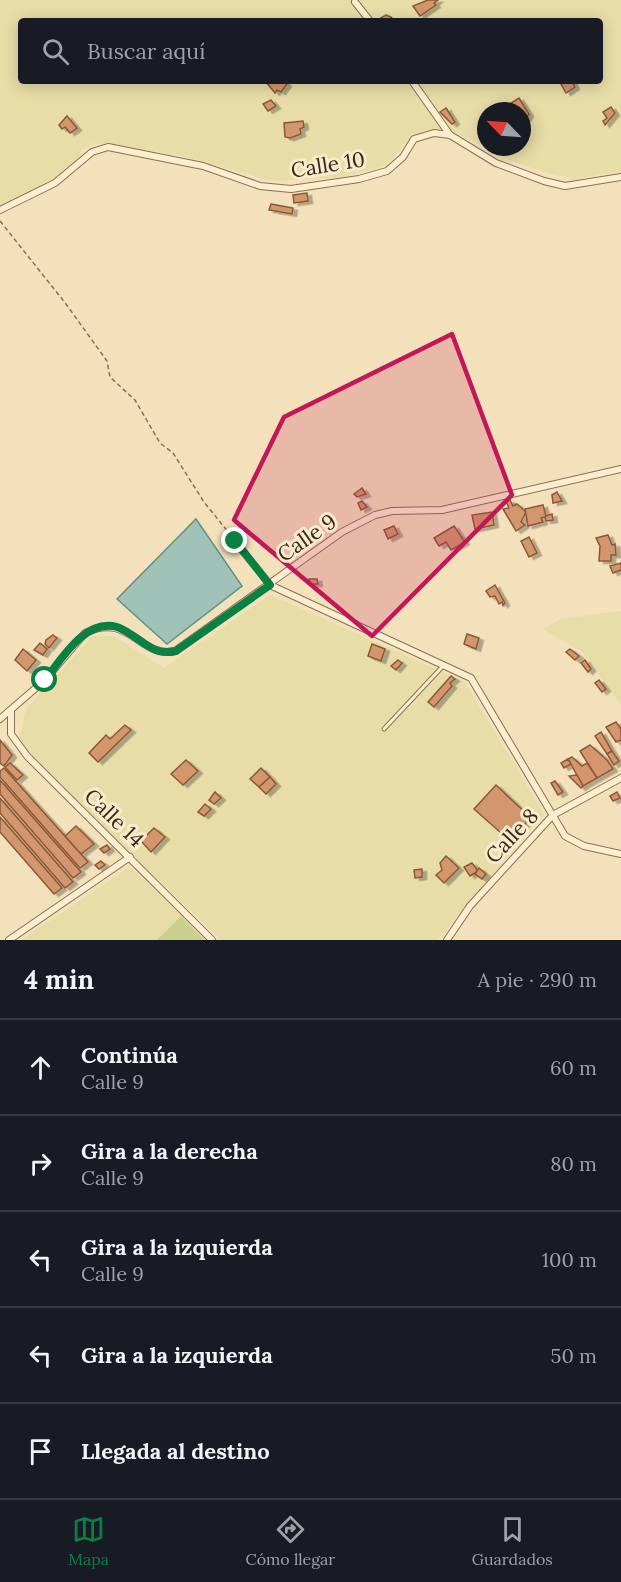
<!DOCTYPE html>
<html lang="es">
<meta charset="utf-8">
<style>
body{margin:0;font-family:Lora,serif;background:#20242c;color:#f1f3f6}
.compass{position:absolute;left:477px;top:102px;width:54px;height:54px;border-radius:50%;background:#171b24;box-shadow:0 3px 15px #0003;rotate:295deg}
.stop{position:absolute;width:18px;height:18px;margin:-14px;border:4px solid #0b8043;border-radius:50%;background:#fff}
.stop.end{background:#0b8043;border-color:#fff;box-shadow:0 2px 6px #0008}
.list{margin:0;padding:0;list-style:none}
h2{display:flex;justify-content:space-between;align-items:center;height:78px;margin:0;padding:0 24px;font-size:26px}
h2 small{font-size:20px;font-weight:400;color:#9ea1a6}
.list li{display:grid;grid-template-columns:39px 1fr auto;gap:18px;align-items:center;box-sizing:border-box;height:96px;padding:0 24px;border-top:2px solid #363941}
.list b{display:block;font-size:22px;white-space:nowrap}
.list p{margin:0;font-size:20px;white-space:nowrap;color:#9ea1a6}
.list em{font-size:20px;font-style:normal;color:#9ea1a6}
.icon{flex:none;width:33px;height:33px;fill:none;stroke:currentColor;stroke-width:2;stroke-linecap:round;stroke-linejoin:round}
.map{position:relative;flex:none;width:621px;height:940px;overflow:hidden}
.search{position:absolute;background:#171b24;box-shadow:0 3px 15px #0003;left:18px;right:18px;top:18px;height:66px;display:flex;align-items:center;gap:15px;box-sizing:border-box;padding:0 21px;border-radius:6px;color:#9ea1a6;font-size:22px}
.sheet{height:558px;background:#171b24}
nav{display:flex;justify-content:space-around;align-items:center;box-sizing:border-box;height:84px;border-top:2px solid #363941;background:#171b24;font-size:16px;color:#9ea1a6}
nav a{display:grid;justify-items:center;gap:3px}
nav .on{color:#0b8043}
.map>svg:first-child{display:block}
</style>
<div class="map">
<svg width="621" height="940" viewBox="0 0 621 940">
<defs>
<filter id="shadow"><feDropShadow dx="4.5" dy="2.5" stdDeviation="0" flood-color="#0004"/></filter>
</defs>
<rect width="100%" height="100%" fill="#f2e1bb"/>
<g fill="#e8dda7" fill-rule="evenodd">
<path d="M0,0h621v171l-47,8 -27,-6 -36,-12 -61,-31 -18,-1 -20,7 -20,23 -8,7 -15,4 -32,8 -65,3 -93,-26 -86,-12 -13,9 2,3 -29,26 -53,23zM21,21h579v60h-579zM486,111h36v36h-36z"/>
<path d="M270,595l195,87 79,132 -107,126h-216l-203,-194 8,-37 67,-73h21l50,32z"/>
<path d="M621,611v94l-39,-53 -39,-23 18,-10z"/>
<path d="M130,867l51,49 -24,24h-136z"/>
</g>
<path fill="#c9d08e" d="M181,916l24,24h-48z"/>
<path fill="#a0c2b8" stroke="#669085" stroke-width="1.5" d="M196,519l46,67 -75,58 -50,-45z"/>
<g fill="#d4976d" stroke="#8c5837" stroke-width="1.5" filter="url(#shadow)">
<path d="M428,0h10l-4,3 2,2 -16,11 -7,-10z"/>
<path d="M386,15l5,2 3,4h-13l-2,-2z"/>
<path d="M265,81h18l4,3 -6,8 -4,-2 -2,3z"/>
<path d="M567,81h5l3,6 -9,6 -5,-9z"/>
<path d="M519,98l10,16 -3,5 -4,-2v-6h-7l-7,-6z"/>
<path d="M271,100l5,6 -8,5 -5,-7z"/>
<path d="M611,107l4,6 -10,12 -2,-4 4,-3 -4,-6z"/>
<path d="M446,108l9,14 -3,2 -12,-12z"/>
<path d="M67,116l10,12 -7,5 -5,-6 -3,2 -3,-4z"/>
<path d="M303,121l1,6 -4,2 1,5 -11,4 -5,-1 -1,-14z"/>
<path d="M307,193l1,8 -14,2 -1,-8z"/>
<path d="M271,204l22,4 -1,6 -23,-4z"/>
<path d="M362,488l4,6 -9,3 -3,-3z"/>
<path d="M557,492l5,9 -9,2 -1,-8z"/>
<path d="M510,500l3,6 4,-2 9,8 -5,10 4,3 -9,6 -13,-22 6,-1 -3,-7z"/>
<path d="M362,501l5,6 -6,3 -3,-7z"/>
<path d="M543,505l3,11 6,-2 1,6 -7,1 -1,-4 -4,1 2,4 -15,4 -3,-17z"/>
<path d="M492,512l2,13 -19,4 -3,-14z"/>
<path d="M394,526l4,8 -10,5 -4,-9z"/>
<path d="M454,526l11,16 -14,8 -5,-8 -7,4 -5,-8z"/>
<path d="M608,535l4,10 3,-1 1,11h-5v6h-12l1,-15 -4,-8z"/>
<path d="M529,537l8,16 -8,4 -8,-16z"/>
<path d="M621,563v7l-8,3 -3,-7z"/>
<path d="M309,579h8l1,5h-8z"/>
<path d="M495,585l10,18 -2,2 -1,-3 -3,2 -4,-8 -5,1 -4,-6z"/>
<path d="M467,634l12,4 -3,11 -12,-5z"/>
<path d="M53,635l4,3 -8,10 -4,-4 1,-4z"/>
<path d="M40,643l7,6 -4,6 -9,-5z"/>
<path d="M372,644l13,5 -4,12 -13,-5z"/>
<path d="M23,649l13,11 -9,11 -12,-11z"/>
<path d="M570,649l9,7 -4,4 -9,-8z"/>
<path d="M398,660l4,3 -6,7 -5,-4z"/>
<path d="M585,660l6,9 -3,3 -7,-9z"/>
<path d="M451,676l4,3 -5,4 2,3 -18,21 -6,-5z"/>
<path d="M599,680l7,9 -4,3 -7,-9z"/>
<path d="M616,722l5,7v11l-5,2 -10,-15z"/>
<path d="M125,725l6,5 -33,32 -9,-9 17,-18 4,4z"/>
<path d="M601,732l11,19 -5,3 -12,-18z"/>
<path d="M0,740l12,15 -8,11 -4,-3z"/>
<path d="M590,745l17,15 6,9 -16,9 -17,-27z"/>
<path d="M612,751l7,10 -5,4 -7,-11z"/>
<path d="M572,757l10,9 5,-3 10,15 -14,8 -15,-27z"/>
<path d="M568,759l3,5 -7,4 -3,-5z"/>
<path d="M186,760l12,11 -15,14 -12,-11z"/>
<path d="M10,763l13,12 -6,5 -12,-13z"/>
<path d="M4,768l77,86 7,8 -8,6 -80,-91v-6z"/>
<path d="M261,768l9,9 -11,10 -9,-8z"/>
<path d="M577,775l6,11 -2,2 -12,-12z"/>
<path d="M270,777l6,7 -10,10 -7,-7z"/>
<path d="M0,780l81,92 -8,6 -73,-84z"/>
<path d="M555,781l8,11 -5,3 -7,-12z"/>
<path d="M496,785l35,33 -22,22 -35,-31z"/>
<path d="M215,792l6,6 -7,6 -5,-4z"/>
<path d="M617,792l3,6 -7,3 -3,-5z"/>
<path d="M0,798l73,84 -8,6 -65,-75z"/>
<path d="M205,804l6,5 -7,7 -6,-4z"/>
<path d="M0,817l62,71 -8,6 -54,-62z"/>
<path d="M76,826l18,18 -13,10 -16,-18z"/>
<path d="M154,828l11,9 -14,15 -10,-11z"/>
<path d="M107,845l3,4 -6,4 -4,-4z"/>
<path d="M446,856l13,12 -15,15 -8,-8 6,-5 -2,-7z"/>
<path d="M101,861l4,4 -6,4 -4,-4z"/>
<path d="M472,863l6,8 -8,5 -6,-9z"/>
<path d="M479,868l7,6 -4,5 -7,-5z"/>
<path d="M422,869v8l-7,1 -1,-8z"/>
</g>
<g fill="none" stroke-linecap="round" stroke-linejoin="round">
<defs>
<path id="lane" d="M384,729l60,-64"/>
<g id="street">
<path d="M355,2l15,19"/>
<path d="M412,81l38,54"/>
<path d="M0,210l55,-27 37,-31 16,-5 95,19 57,20 31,3 68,-10 28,-8 16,-14 11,-18 20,-6 16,2 46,28 48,18 21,5 56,-9"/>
<path d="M270,585l201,93 94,158 19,10 37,8"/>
<path d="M11,712v22l16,22 185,184"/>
<path d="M0,719l45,-39 40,-47c45,-22 54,26 90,18l167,-119 33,-17 17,-4 50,-1 179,-41"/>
<path d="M9,940l121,-83"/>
<path d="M447,940l23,-34 83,-91 68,-37"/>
</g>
</defs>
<use href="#lane" stroke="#8a7053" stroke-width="5"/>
<use href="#street" stroke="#8a7053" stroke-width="8"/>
<path stroke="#8a7053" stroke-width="1.5" stroke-dasharray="4.5 3" stroke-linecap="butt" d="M0,221l66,83 41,57 3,16 25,23 25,43 13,10 31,49 62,77"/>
<use href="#lane" stroke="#fceece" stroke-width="3"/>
<use href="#street" stroke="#fceece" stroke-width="6"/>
</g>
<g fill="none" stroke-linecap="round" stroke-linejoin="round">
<path stroke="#0b8043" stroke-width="8" d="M45,680c16,-20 40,-62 72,-53 9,3 19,11 28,17 11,7 17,10 31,7l94,-66 -35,-44"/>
</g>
<path fill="#c2185b" fill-opacity="0.2" stroke="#c2185b" stroke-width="4.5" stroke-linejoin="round" d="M452,334l60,161 -140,141 -138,-116 50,-103z"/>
<g text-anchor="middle" stroke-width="6" stroke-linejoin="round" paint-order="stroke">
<g font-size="21" fill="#38281a" stroke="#f9ebcb">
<text transform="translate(328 165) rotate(-9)" y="7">Calle 10</text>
<text transform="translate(307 538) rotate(-35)" y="7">Calle 9</text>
<text transform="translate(114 818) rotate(44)" y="7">Calle 14</text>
<text transform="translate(512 836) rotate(-47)" y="7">Calle 8</text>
</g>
</g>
</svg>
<svg class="compass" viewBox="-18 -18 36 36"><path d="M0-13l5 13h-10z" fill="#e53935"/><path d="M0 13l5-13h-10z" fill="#9ea1a6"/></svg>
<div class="stop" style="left:45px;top:680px"></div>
<div class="stop end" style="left:235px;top:541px"></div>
<div class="search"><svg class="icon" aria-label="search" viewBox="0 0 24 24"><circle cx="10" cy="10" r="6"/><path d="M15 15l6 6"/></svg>Buscar aquí</div>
</div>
<section class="sheet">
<h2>4 min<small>A pie · 290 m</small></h2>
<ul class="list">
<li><svg class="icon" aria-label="ahead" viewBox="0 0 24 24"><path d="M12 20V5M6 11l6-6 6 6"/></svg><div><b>Continúa</b><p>Calle 9</p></div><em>60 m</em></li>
<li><svg class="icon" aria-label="right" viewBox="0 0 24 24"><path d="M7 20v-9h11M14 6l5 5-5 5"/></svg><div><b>Gira a la derecha</b><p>Calle 9</p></div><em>80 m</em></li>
<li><svg class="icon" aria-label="left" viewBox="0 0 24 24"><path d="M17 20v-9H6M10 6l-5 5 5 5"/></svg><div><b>Gira a la izquierda</b><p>Calle 9</p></div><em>100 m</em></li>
<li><svg class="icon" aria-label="left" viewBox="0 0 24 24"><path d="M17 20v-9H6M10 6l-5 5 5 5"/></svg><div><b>Gira a la izquierda</b></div><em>50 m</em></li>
<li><svg class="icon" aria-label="arrive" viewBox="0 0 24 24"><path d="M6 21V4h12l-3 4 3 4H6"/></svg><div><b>Llegada al destino</b></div></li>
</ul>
</section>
<nav>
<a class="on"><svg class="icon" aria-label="map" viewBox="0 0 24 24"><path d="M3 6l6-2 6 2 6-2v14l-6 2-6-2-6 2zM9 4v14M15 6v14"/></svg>Mapa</a>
<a><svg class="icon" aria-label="directions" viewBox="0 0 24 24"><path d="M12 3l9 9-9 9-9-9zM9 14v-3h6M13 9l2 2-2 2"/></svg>Cómo llegar</a>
<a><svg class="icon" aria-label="saved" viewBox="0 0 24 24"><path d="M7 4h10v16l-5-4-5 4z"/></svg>Guardados</a>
</nav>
